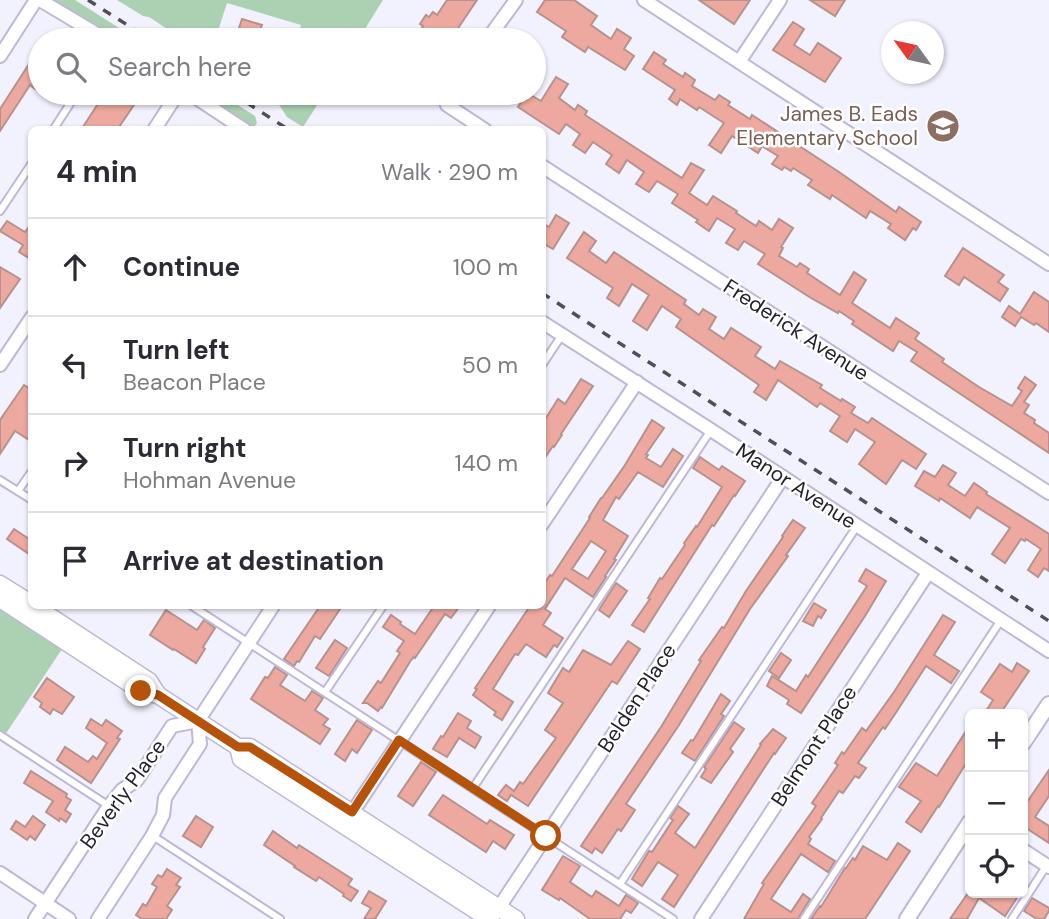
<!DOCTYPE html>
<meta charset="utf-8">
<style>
body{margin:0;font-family:"DM Sans",sans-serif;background:#f2f2f3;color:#2b2b33}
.controls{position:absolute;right:21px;bottom:21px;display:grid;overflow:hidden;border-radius:10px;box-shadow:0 2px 5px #0004}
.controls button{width:63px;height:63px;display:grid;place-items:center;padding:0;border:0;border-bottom:2px solid #e1e1e2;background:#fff;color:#2b2b33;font:35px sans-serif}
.compass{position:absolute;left:881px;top:21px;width:63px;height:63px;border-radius:50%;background:#fff;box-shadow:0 2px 5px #0004;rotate:303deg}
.stop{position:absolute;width:21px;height:21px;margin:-16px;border:5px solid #b45309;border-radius:50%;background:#fff}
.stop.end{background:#b45309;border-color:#fff;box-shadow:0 2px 7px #0008}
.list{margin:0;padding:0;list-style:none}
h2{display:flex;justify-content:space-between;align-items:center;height:91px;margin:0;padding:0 28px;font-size:30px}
h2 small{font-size:23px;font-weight:400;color:#7c7c81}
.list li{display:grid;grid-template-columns:46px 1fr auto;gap:21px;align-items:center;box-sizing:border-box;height:98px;padding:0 28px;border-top:2px solid #e1e1e2}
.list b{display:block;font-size:26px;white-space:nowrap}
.list p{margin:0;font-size:23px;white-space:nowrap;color:#7c7c81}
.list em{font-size:23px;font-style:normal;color:#7c7c81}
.icon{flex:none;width:38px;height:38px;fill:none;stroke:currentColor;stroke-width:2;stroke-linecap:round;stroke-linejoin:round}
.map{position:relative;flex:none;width:1049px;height:919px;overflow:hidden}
.search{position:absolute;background:#fff;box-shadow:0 2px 5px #0004;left:28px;top:28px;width:518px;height:77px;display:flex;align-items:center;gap:18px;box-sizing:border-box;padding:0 24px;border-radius:38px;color:#7c7c81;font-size:26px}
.panel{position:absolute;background:#fff;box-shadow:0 2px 5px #0004;left:28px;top:126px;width:518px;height:483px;border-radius:10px}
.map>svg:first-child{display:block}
</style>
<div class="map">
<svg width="1049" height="919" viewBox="0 0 1049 919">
<rect width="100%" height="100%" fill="#f2f1fe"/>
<g fill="#abd1b2">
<path d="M55,0h20l63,40h-21z"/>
<path d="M117,0h266l-25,40h-61l4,-15 -74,-22 -12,37h-31l-35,-23 -6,-1z"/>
<path d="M199,93h20l36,23 2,7 -4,5z"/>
<path d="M264,93h61l-22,34 -16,-10 -9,-14z"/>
<path d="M0,609l62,40 -57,86 -5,-4z"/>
</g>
<g fill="#eda9a0" stroke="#b6928d" stroke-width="2" fill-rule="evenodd">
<path d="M447,0h30l-27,40h-20l-11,-7 4,-7 -3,-2 6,-9 3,2 4,-5 4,3z"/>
<path d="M545,0h29l23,16 -6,9 20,14 6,-10 14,9 -7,11 10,7 -9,14 -37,-23 -3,5 -23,-15 4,-6 -29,-19z"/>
<path d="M699,0h51l-16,24z"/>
<path d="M810,0h35l-10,16z"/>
<path d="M242,19l20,6 -5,15h-22z"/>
<path d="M793,22l11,7 -10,16 16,10 8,-12 23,15 -16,24 -52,-32z"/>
<path d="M40,47v35l-5,7 -5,-4 -30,46v-22z"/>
<path d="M654,52l12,8 -3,4 20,13 2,-4 10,7 -3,6 23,14 4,-5 11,7 -2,3 22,14 2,-4 87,57 57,40 3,-5 22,15 -5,8 -3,-2 -8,12 -17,-12 3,-4 -21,-13 -4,7 -34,-23 -2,4 -22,-14 4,-5 -19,-12 -2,3 -7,-4 -2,3 -10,-6 6,-8 -16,-10 -4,7 -26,-17 -11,17 -12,-8 15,-22 -25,-16 -2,3 -17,-11 -3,6 -8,-6 6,-9 -32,-21z"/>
<path d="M556,77l12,7 -9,14 16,12 3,-5 9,6 -2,4 97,63 9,-15 13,7 -15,23 18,12 6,-9 24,15 -1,2 20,13 3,-5 13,9 7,-11 14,9 -12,19 2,1 -4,8 18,11 3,-4 9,6 -2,4 33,22 14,-23 12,8 -14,23 38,25 6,-10 23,15 -4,6 29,20 -2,3 37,25 33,19 10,-15 -4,-3 7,-11 11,8 -12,17 5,3 -5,8 11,7 -1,3 15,10v20l-138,-92 6,-9 -18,-11 -6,10 -41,-27 2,-3 -15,-10 -1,2 -27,-15 -53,-34 7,-10 -21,-13 -6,9 -12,-7 9,-14 -18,-11 -8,13 -13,-9 2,-2 -26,-17 6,-9 -21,-13 -8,11 -13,-8 8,-12 -17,-12 -8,13 -13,-9 6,-9 -19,-13 -8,11 -12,-8 7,-11 -14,-10 -7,10 -41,-27 9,-14 14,8z"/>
<path d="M105,93h37l-25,37h-36z"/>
<path d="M556,215l13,8 -16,26 -11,-6v-20l7,4z"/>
<path d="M7,221l18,11 7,-9v37l-13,-8 4,-7 -23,-14z"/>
<path d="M584,232l12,9 -7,10 17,12 8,-11 72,48 -2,4 15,11 4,-6 13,8 -7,12 15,10 7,-11 30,19 -6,9 20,13 5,-8 42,24 -2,3 21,13 1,-2 13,8 -4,6 17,10 4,-5 54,36 -10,15 -14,-9 -16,24 -27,-20 16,-22 -20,-13 -8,13 -17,-11 10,-15 -20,-13 -3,4 -39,-27 -12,20 -12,-8 5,-7 -83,-58 5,-8 -19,-13 -15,24 -14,-9 16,-26 -17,-11 -13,22 -12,-8 6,-10 -46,-30z"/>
<path d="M963,248l41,27 -6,7 10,7 -8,12 -36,-24 -5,8 -14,-9z"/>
<path d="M0,267l20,12 -20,29z"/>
<path d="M1034,292l15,10v30l-13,-9 -2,2 -13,-8 -6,9 -13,-9 7,-11 11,8z"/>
<path d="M581,379l12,7 -32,48 1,1 -8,12 -1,-1 -11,16v-46l4,2 12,-19 7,5z"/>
<path d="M24,385l8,5v52l-17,-11 -15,23v-34z"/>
<path d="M652,420l12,8 -18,26 2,1 -2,3 15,9 12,-18 10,7 -20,31 -25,-15 -19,27 -3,-2 -13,23 25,16 -14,23 2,1 -11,16 1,1 -13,20 -28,-19 -20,31 6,4 -8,12 20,13 -6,9 -3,-2 -8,12 -20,-13 -8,11 -3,-1 -22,35 20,13 -11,18 -8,-5 2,-3 -23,-17 4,-6 -2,-1 55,-82h12v-19l8,-12 2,1 38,-58 -1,-1 12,-19h1l23,-33zM591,541l15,10 -18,28 -16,-10z"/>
<path d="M700,457l19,13 3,-4 23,15 -10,15 -1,-1 -20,31 -2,-1 -68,107 -12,-7 18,-26 -2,-1 12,-20 2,1 23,-34 -1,-2 12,-17 1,1 25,-40 -29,-19z"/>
<path d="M943,465l13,8 -8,12 17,11 9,-13 13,9 -1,2 63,40v37l-5,-3 -6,9 -10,-7 13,-21 -15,-10 -1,2 -4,-2 -16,24 -13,-9 18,-26 -33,-21 -7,11 -30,-20 -1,3 -24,-15 9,-15 11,6z"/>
<path d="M793,520l12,8 -19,27 2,1 -38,53 -71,116 -53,79 9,6 -14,21 -3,-2 -16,24 -7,-5 -3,5 -11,-7 80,-119 40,-66 -2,-1 23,-33 2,1 22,-37 37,-54 -1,-1z"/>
<path d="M14,529l18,12v15l-25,-17z"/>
<path d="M866,569l20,12 -21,35 -64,97 -14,-9 2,-4 -22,-14 5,-10 24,15 10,-16 2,2 59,-91 -8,-5z"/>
<path d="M616,583l11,8 -18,26 -10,-7z"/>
<path d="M814,603l12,7 -5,8 -3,-2 -5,10 -10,-5z"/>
<path d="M320,606h22l-22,33 -5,-3 -16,26 -2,-1 -3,5 -10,-7z"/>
<path d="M432,606h28l-9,12 -6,-4 -30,44 -1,-1 -3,3 -29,48 -1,-1 -3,4 -11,-8h-4l15,-22 3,2 19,-30 -3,-2 7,-10 -21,-14 8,-12 10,7 -1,2 15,10 19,-28z"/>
<path d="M166,610l31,20 7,-10 11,8 -12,19 2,2 -9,14 -22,-14 -1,1 -23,-15z"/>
<path d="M943,615l12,7 -21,33 25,16 -8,12 -25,-17 -29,45 -12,18 -2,-2 -25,36 8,5 -7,10 -4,-2 -12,17 -4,-2 -18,27 1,1 -13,18 2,2 -3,5 27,17 -7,11 -27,-18 -30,45 20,13 12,-18 7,5 -12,20h-54l20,-35 -2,-1 54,-77 -4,-3 26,-38 -3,-2 7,-11 2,2 18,-26 4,3 28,-39z"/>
<path d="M335,640l12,8 -18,28 -13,-8z"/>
<path d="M628,641l12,8 -23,35 -5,-3 -84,125 -17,-11 -4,6 -9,-6 8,-10 8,6 6,-9 3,2 33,-46 -11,-8 18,-27 -15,-10 15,-25 6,4 14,-22 28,15z"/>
<path d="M781,653l10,7 -12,18 -10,-7z"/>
<path d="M1017,663l12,8 -29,43h-8l-6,-3 7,-11 -12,-8 19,-28 12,8z"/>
<path d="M275,667l12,8 -7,10 25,16 7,-10 11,7 -8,12 13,9 -5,6 7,4 -10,15 -69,-45 14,-22 3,1z"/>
<path d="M47,678l27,19 -12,17 -9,-5 -3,5 -10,-7 2,-4 -8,-6z"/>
<path d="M721,694l9,7 -9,13 3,2 -29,45 -13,-8 9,-13 2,1z"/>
<path d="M458,713l13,8 -4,7 14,9 -6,11 -16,-10 -12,19 -14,-8 8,-13 2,1z"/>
<path d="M91,719l11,7 4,-6 16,11 -5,7 3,1 -29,44 -34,-23 8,-13 23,15 5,-6 4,3 10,-16 -21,-15z"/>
<path d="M357,720l15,10 -15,23 -5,-4 -7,12 -10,-7z"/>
<path d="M734,722l10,7 -14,20 3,3 -22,31 -10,-6 5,-8 -2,-2z"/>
<path d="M970,725v32l-31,50 -1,-1 -17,26 -15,-10 15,-21 -22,-14 17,-24 21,13z"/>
<path d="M773,729l13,9 -11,16 -1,-1 -100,154 -12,-8 16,-24 -20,-13 -16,24 -10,-7 17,-28 3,1 21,-32 -3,-2 8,-12 11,8 -14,19 20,15 66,-103 -1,-1z"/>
<path d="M421,762l15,10 -23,34 -15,-10z"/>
<path d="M1049,770v26l-14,21 14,9v17l-26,-17v-18z"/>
<path d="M31,771l36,23 -1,3 5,3 -6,10 6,4 -5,8 -6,-4 -1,3 -13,-9 7,-11 -29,-18z"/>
<path d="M443,795l44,29 3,-4 24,15 -9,14 -12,-8 -7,11 -57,-37z"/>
<path d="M33,816l12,9 -10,15 -5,-4 -3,4 -16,-11 5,-8 9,6z"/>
<path d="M196,816l17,11 -12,20 -18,-11z"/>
<path d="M273,831l24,17 2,-3 53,34 -4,6 10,6 -7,10 -8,-5 1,-2 -25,-17 -3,4 -22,-14 1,-1 -31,-21z"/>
<path d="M898,843l12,8 -45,68h-54l9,-13 1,1 24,-39h1l7,-10 2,2 8,-14 24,14z"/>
<path d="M563,856l17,10 -10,16 22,15 4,-6 23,15 7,-11 12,8 -7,10 -5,-3 -6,9h-30l-30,-21 -1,2 -17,-10z"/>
<path d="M167,869l14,9 -5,7 4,2 -13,19 5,4 -6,9h-24l-6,-4 7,-11 3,2 11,-19 -5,-3 6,-9 4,2z"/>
<path d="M369,891l17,10 -11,18h-11l7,-11 -9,-5z"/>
<path d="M968,893h52l-15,23 -26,-18 -12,21h-17z"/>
<path d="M1032,898l17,10v3l-5,8h-7l-13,-8z"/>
</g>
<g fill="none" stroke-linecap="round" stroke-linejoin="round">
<defs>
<g id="service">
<path d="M53,130l24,-37"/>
<path d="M0,211l32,-48"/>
<path d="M542,365l20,-30"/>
<path d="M0,480l32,20"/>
<path d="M18,491l14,-20"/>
<path d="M192,606l481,313"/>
<path d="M325,692l58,-86"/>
<path d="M0,735l109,71"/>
<path d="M473,788l238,-358"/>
<path d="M153,836l127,83"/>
<path d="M620,884l237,-358"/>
<path d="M804,919l197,-299"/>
<path d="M1012,919l35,-54"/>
</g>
<g id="minor">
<path d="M40,0l67,40"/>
<path d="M644,0l405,264"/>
<path d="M487,40l29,-40"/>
<path d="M0,56l36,-56"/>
<path d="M739,62l41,-62"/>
<path d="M189,93l56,37"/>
<path d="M452,93l-5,12 38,25"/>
<path d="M154,130l24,-37"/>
<path d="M542,166l507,327"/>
<path d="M542,322l169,108 338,221"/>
<path d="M0,365l32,-48"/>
<path d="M542,524l95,-142"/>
<path d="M348,819l141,-213"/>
<path d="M1023,850l26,17"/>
<path d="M0,873l69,46"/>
<path d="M494,915l289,-438"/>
<path d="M35,919l74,-113 13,-16 15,-10 35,-54 26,-5"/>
<path d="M98,919l54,-83 11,-21 2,-17 35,-54 -2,-23 75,-115"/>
<path d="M701,919l227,-346"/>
</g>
<g id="tertiary">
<path d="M1023,743l26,-39"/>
<path d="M907,919l63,-97"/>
</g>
<g id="secondary">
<path d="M0,584l32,20"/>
<path d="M0,599l141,92 17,4 80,52h12l266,172"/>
<path d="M34,606l115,75 9,14"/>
<path d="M238,747l3,12 248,160"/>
</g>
</defs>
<use href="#service" stroke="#bdb8d8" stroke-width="10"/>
<use href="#minor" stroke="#bdb8d8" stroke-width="16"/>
<use href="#tertiary" stroke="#bdb8d8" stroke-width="18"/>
<use href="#secondary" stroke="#bdb8d8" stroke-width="19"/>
<use href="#service" stroke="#fff" stroke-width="6"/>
<use href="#minor" stroke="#fff" stroke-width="12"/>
<use href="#tertiary" stroke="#fff" stroke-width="14"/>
<use href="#secondary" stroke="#fff" stroke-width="16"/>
<g stroke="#504e5b" stroke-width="3.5" stroke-dasharray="9 9" stroke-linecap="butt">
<path d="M88,0l63,40"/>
<path d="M232,93l57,37"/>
<path d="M542,293l507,328"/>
</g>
</g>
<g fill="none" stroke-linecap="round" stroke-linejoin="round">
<path stroke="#b45309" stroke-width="9" d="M141,691l17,4 80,52h12l102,65 47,-72 147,96"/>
</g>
<defs>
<symbol id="school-disc" viewBox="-11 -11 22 22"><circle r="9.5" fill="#8d6e63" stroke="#fff"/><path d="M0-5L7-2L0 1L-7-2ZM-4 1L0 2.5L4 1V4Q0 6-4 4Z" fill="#fff"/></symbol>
</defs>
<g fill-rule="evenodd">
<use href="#school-disc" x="924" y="107" width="38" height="38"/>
</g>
<g text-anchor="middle" stroke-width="5" stroke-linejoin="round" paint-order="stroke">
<g font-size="21" fill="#785e54" stroke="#fff" text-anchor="end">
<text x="918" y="121">James B. Eads<tspan x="918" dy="24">Elementary School</tspan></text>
</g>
<g font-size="21" fill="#211f2b" stroke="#fff">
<text transform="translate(796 330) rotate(33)" y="7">Frederick Avenue</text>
<text transform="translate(796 486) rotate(33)" y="7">Manor Avenue</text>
<text transform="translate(637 698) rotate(-57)" y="7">Belden Place</text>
<text transform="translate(814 746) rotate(-57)" y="7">Belmont Place</text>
<text transform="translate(123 794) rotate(-54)" y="7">Beverly Place</text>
</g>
</g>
</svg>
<div class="controls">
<button>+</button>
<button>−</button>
<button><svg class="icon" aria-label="locate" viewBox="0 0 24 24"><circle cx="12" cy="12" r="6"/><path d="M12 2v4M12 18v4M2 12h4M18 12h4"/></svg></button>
</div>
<svg class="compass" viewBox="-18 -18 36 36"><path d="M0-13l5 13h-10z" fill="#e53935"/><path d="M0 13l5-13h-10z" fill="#7c7c81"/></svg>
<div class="stop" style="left:546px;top:836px"></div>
<div class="stop end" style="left:141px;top:691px"></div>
<div class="search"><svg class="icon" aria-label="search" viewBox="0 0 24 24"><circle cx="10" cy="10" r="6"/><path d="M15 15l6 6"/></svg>Search here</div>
<section class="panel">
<h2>4 min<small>Walk · 290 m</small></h2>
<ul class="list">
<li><svg class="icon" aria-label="ahead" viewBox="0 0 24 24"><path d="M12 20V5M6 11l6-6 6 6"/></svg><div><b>Continue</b></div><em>100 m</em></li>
<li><svg class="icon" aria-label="left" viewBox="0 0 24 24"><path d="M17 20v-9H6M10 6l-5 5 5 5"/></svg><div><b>Turn left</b><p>Beacon Place</p></div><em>50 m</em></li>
<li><svg class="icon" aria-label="right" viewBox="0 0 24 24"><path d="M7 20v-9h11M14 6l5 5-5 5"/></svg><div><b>Turn right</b><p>Hohman Avenue</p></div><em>140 m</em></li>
<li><svg class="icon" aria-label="arrive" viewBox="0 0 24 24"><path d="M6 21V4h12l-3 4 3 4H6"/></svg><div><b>Arrive at destination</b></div></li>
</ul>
</section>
</div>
